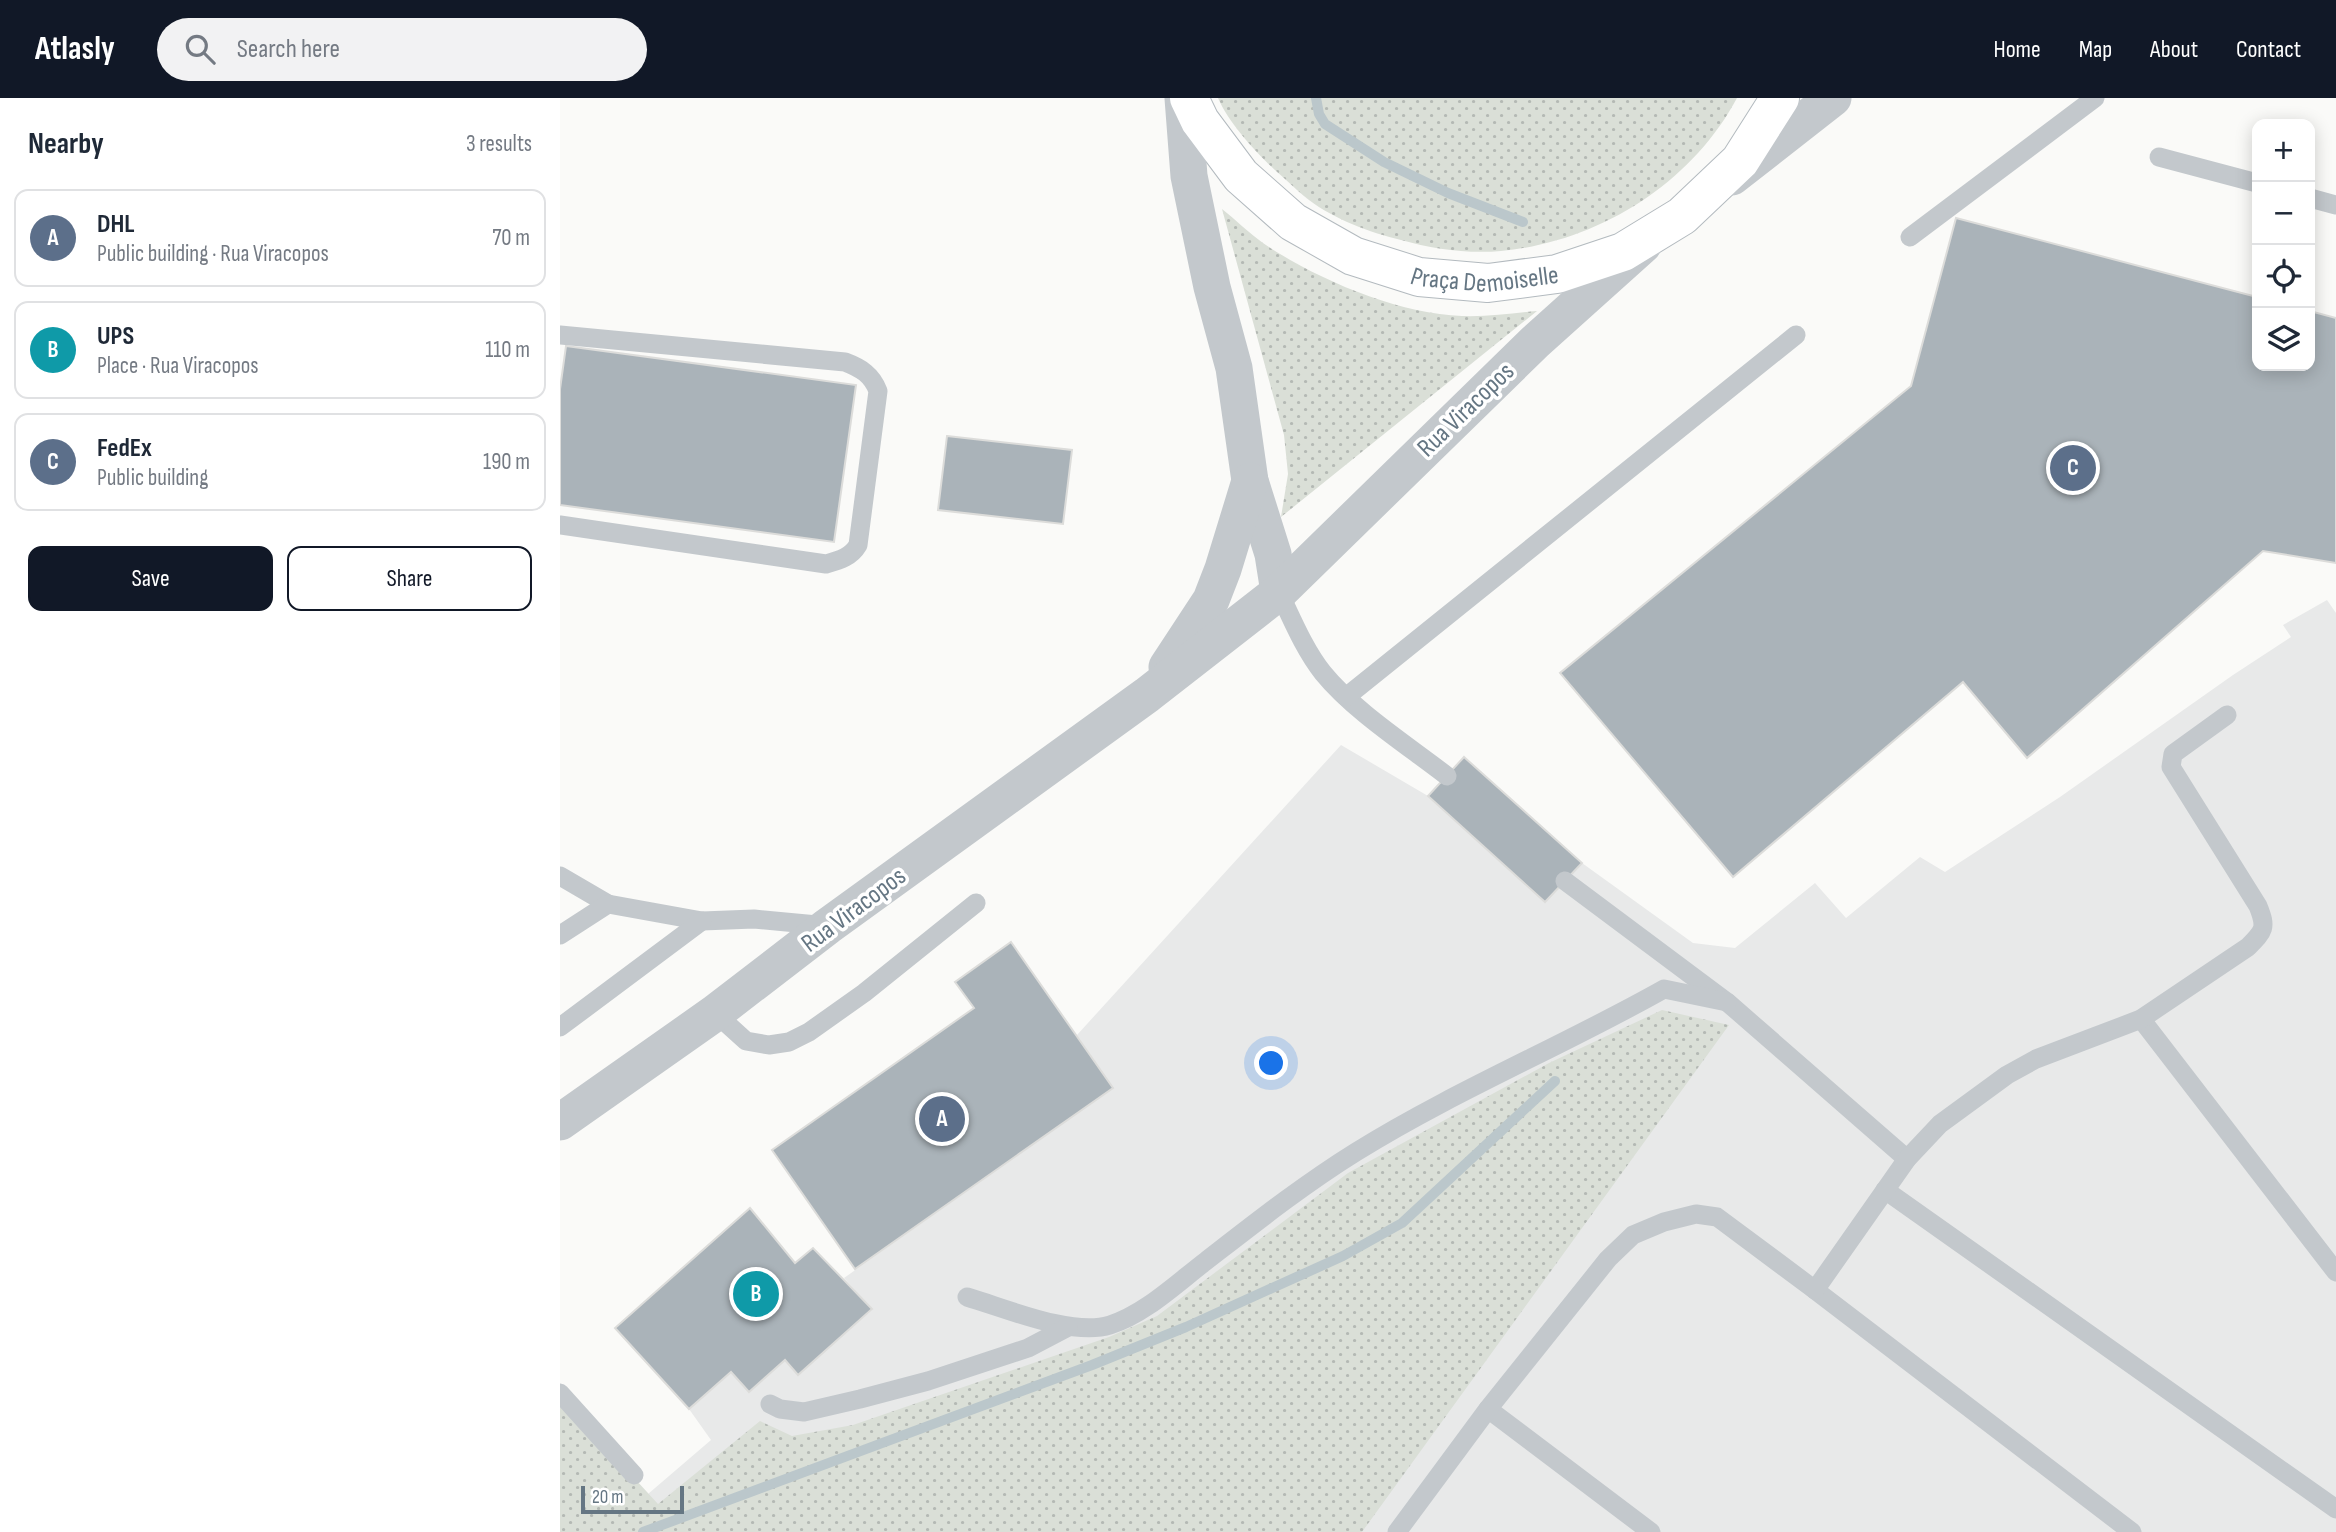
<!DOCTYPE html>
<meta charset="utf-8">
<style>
body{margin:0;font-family:"Sofia Sans Condensed",sans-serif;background:#f2f2f3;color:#1f2937}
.controls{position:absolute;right:21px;top:21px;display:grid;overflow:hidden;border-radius:14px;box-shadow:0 4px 18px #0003}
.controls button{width:63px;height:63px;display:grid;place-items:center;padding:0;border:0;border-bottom:2px solid #e0e1e3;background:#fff;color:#1f2937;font:35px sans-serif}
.scale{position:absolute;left:21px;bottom:18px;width:103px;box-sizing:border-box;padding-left:7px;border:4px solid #657683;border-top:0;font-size:19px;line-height:24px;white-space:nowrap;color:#657683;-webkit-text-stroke:5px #fff;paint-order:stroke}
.you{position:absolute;left:712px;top:966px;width:24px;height:24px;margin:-18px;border:5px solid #fff;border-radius:50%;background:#1a73e8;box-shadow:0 0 0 10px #1a73e833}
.badge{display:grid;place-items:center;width:46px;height:46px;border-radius:50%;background:#111827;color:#fff;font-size:23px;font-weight:700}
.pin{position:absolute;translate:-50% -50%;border:4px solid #fff;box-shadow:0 2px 7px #0006}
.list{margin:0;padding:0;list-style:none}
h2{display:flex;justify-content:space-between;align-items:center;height:91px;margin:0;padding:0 28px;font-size:30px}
h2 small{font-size:23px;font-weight:400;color:#747a83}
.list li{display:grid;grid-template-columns:46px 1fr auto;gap:21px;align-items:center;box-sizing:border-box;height:98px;margin:0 14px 14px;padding:0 14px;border:2px solid #e0e1e3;border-radius:14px}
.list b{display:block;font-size:26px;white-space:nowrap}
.list p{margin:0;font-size:23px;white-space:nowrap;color:#747a83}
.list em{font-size:23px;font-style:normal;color:#747a83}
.actions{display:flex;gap:14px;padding:21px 28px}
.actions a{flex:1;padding:16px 0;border:2px solid #111827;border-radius:14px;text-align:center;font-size:24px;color:#111827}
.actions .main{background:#111827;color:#fff}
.icon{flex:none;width:38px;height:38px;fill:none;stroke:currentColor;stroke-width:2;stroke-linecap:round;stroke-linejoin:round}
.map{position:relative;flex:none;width:1776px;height:1434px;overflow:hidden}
header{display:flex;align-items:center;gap:42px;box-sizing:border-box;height:98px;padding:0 35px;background:#111827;color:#fff}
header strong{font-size:33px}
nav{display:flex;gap:38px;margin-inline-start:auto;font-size:24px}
.search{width:490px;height:63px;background:#f2f2f3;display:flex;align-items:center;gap:18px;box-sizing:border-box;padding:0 24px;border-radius:38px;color:#747a83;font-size:26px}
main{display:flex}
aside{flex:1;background:#fff}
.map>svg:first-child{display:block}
</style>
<header>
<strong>Atlasly</strong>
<div class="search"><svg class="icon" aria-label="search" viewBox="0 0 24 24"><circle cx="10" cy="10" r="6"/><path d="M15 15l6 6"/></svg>Search here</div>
<nav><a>Home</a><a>Map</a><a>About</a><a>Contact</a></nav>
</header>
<main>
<aside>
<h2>Nearby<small>3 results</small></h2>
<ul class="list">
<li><span class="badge" style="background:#5c6f8a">A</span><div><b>DHL</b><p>Public building · Rua Viracopos</p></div><em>70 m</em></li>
<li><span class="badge" style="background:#0f9aa8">B</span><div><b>UPS</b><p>Place · Rua Viracopos</p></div><em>110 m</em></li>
<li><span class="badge" style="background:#5c6f8a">C</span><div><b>FedEx</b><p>Public building</p></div><em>190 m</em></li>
</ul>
<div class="actions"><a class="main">Save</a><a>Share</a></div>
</aside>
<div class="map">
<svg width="1776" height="1434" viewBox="0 0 1776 1434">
<defs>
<pattern id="grass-dots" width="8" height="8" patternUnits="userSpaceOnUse" patternTransform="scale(1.75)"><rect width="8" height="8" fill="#dadfd7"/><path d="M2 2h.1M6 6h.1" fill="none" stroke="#b4b9b4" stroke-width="1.8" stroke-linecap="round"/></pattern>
</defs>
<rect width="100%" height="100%" fill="#fafaf8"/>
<path fill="#e8e9e9" d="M1767,502l9,13v919h-1776v-86l60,72 91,-78 -22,-31 42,-37 18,20 36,-32 13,15 74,-65 -28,-32 269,-190 -36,-53 264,-290 87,51 36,-39 118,106 111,80 42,5 80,-65 31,35 74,-61 25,15 115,-75 173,-122 58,-38 -8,-12z"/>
<g fill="url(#grass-dots)">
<path d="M658,0h519c-46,86 -139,144 -236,153 -33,3 -68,-2 -100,-11 -30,-7 -67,-21 -92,-40 -8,-6 -16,-14 -24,-21 -23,-20 -55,-53 -67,-81z"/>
<path d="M662,111c14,11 27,24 41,34 53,36 135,71 199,73 25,1 51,-3 75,-5l-256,206 7,-43 -4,-39z"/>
<path d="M1102,912l67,15 -367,507h-802v-135l98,107 102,-83 32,15 61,-11 256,-88 48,-21 191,-143 201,-110z"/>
</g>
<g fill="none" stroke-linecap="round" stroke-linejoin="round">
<g stroke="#bbc7cb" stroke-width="10">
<path d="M756,0l3,16 6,10 59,38 64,31 75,29"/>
<path d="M83,1434l449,-167 94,-38 157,-71 59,-33 153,-142"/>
</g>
</g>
<g fill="#aab3b9" stroke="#dcdcda" stroke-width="2">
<path d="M1396,120l301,79v69h53v-55l26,7v245l-73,-12 -236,207 -64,-76 -230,195 -173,-204 351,-287z"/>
<path d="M6,248l290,39 -22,157 -274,-37v-116z"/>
<path d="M387,338l125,14 -9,74 -125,-14z"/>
<path d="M904,659l118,106 -37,39 -117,-106z"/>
<path d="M451,844l102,146 -258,181 -83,-119 202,-142 -19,-26z"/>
<path d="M190,1110l45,55 18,-15 59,61 -74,66 -13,-15 -36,32 -18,-20 -42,37 -74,-81z"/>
</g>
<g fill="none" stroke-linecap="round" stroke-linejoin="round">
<defs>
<g id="secondary">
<path id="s1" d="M629,0l11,23 41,55 52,46 60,34 66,21 69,6 69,-9 66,-22 59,-36 58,-55 40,-63"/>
</g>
</defs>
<use href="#secondary" stroke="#b3babf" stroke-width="40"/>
<g stroke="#c3c8cc" stroke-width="19">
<path d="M1599,59l98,26"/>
<path d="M1750,100l26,7"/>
<path d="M1350,139l185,-139"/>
<path d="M0,237l285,27c16,6 27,13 33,29l-20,154c-7,12 -18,15 -32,19l-266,-39"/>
<path d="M719,494c13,27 25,57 44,81 31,38 84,72 124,103"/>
<path d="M786,599l450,-362"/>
<path d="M0,778l48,28"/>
<path d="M1005,783l162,121 180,157"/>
<path d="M0,837l48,-31 94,17 52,-2 74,7"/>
<path d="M155,915l31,28 23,4 20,-3 20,-10 55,-39 112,-90"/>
<path d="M1581,921l195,253"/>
<path d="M0,929l142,-106"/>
<path d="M1325,1092l451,319"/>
<path d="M1255,1192l317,242"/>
<path d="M407,1199c38,11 105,40 143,28 35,-11 67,-42 96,-64 49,-38 97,-76 150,-109 98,-61 207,-106 308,-163l63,13"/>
<path d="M0,1295l74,82"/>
<path d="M210,1306l10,5 24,3 56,-13 68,-18 100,-33 40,-21"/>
<path d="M928,1311l163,123"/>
<path d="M837,1434l91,-123 120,-150 25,-24 31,-13 32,-8 21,3 98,73 92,-131 33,-35 67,-49 29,-16 105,-40 107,-72c16,-16 19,-19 10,-41l-87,-139 2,-13 54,-39"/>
</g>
<g stroke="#c3c8cc" stroke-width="37">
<path d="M623,0l6,78 23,111 22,81 16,113 23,73 6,38"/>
<path d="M1172,79l101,-79"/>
<path d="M607,569l44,-67 12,-31 27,-88"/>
<path d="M0,1024l155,-109 113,-87 319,-231 132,-103 256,-250 108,-97"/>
</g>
<use href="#secondary" stroke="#fff" stroke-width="38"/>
</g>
<g text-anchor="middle" stroke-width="7" stroke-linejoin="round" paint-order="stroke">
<g font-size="26" fill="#657683" stroke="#fff">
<text dy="9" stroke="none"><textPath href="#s1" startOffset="368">Praça Demoiselle</textPath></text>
<text transform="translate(905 311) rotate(-44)" y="9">Rua Viracopos</text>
<text transform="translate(293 811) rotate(-37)" y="9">Rua Viracopos</text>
</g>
</g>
</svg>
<div class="controls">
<button>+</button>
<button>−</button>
<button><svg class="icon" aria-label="locate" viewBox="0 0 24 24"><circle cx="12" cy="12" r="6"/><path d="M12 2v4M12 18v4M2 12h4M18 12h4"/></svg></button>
<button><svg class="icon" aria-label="layers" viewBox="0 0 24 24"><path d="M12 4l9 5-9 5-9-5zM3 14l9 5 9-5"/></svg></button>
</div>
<div class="scale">20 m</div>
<div class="you"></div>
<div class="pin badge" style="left:382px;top:1021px;background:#5c6f8a">A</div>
<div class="pin badge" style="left:196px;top:1196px;background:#0f9aa8">B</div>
<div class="pin badge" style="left:1513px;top:370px;background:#5c6f8a">C</div>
</div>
</main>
